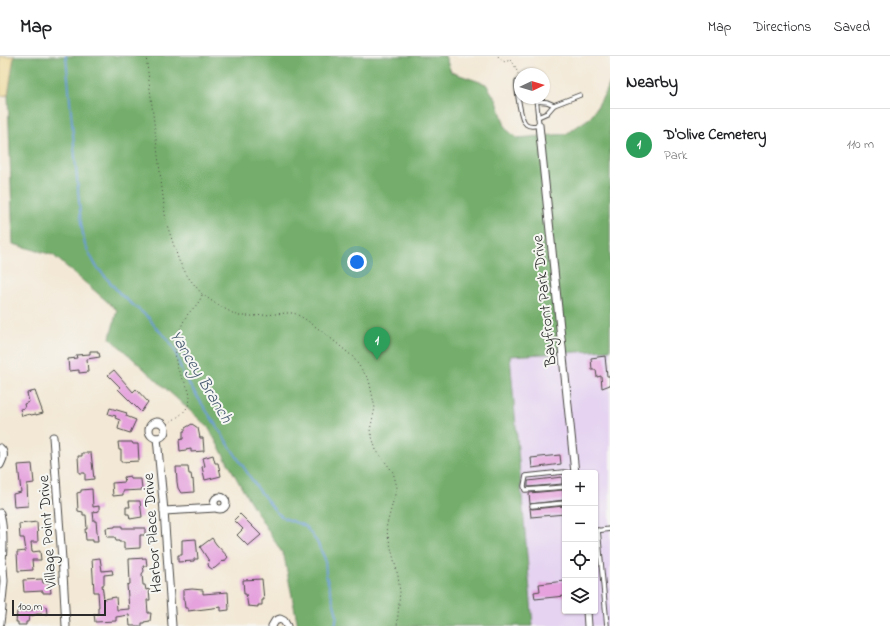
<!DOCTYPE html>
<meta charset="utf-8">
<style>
body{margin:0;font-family:"Indie Flower",sans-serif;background:#f6f6f6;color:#202124}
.controls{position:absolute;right:12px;bottom:12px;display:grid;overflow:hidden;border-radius:4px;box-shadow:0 1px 3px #0004}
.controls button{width:36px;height:36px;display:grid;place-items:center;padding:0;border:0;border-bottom:1px solid #e0e0e0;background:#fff;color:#202124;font:20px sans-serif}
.compass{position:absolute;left:514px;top:12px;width:36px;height:36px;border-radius:50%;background:#fff;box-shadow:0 1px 3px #0004;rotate:86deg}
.scale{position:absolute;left:12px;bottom:10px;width:94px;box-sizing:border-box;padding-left:4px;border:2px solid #2b2b2b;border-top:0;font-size:11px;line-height:14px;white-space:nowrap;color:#2b2b2b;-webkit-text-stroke:3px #f6f6f2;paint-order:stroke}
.you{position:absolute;left:357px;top:206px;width:14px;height:14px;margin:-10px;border:3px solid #fff;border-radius:50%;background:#1a73e8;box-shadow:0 0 0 6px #1a73e833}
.badge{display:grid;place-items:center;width:26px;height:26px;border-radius:50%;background:#0b8043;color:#fff;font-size:13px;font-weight:700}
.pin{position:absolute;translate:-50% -33px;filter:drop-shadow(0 1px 2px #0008)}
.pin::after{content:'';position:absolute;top:21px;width:14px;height:12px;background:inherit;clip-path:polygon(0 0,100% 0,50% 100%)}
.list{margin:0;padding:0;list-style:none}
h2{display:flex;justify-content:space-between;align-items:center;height:52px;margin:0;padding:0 16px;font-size:17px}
h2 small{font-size:13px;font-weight:400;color:#757577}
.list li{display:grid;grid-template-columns:26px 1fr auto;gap:12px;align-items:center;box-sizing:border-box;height:72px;padding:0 16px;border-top:1px solid #e0e0e0}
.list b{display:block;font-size:15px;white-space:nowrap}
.list p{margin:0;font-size:13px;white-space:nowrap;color:#757577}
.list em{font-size:13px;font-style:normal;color:#757577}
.icon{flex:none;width:22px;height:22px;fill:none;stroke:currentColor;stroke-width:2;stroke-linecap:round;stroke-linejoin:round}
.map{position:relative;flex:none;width:610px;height:570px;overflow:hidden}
header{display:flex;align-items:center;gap:24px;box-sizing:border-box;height:56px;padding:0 20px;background:#fff;border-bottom:1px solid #e0e0e0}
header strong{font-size:19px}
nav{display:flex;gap:22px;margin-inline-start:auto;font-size:14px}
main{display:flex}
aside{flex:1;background:#fff}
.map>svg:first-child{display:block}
</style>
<header>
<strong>Map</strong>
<nav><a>Map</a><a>Directions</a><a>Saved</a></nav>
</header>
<main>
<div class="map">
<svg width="610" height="570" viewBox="0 0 610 570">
<rect width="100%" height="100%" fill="#f6f6f2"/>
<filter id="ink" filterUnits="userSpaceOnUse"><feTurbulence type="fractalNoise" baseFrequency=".025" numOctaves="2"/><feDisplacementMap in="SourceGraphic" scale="8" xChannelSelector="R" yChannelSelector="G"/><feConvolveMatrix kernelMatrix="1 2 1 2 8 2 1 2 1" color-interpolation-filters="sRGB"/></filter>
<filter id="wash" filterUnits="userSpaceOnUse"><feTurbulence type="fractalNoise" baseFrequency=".012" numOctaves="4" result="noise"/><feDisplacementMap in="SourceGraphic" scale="16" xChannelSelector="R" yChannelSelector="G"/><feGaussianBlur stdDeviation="0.9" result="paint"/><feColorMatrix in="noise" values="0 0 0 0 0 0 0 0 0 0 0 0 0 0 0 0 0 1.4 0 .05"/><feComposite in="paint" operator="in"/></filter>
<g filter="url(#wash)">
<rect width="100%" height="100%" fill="#f3e8d5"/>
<path fill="#e5d3f1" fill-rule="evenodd" d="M610,294v276h-77l-23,-271zM565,417h30v138h-30z"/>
<path fill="#75ae6c" stroke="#506c4c" d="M14,0h431l6,16 35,12 11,17 9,28 11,9 49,-4 25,-17 16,-27 3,-8v268l-100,6 23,270h-235l-14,-70 -41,-66 -35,-63 -98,-89 7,-28 -64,-55 -40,-11 -5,-149z"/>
<path fill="#eeda9e" stroke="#8c8264" d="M0,0h14l-6,39 -8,1z"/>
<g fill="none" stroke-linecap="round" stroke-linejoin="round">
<path stroke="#6a9cd5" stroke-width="2" d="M66,0l15,167 4,22 11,21 25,29 28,23 7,10 11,10 8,12 8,25 73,111 20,26 8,6 21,8 12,16 8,17 1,16 11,40 -2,11"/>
</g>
<g id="blocks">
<g fill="#e5a2dd">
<path d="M90,295h7v2h2l1,4 -13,2 1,13 -9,1v-3l-10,1 -1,-12 9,-1 -1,-3 14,-1z"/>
<path d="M605,300l2,20h3v9l-8,3 -1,-12 -4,1 -1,-7h-4l-1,-12z"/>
<path d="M114,314l19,22 3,-3 12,13 -7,10 -23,-23 2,-2 -12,-12z"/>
<path d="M35,335l8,22 -7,2v-1l-5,1 -1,-1 -8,2 -2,-7 5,-1 -1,-4 5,-2 -2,-9z"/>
<path d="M110,352l17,5 -1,3 10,4 -6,13 -12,-4 2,-9 -5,-2 1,-2 -8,-2z"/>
<path d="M192,368l6,4 2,10h3l1,13 -13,1v-3l-11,2 -1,-11 4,-1v-8h2v-3z"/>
<path d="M118,386h14l1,2h5l1,17 -18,1v-12h-2z"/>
<path d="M82,397h9l3,26 -9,1v-7h-6l-1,-17h4z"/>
<path d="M213,399l2,8h3l3,13 -16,4 -3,-13 3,-1 -2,-8z"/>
<path d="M560,399l1,9 -29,4 -1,-10z"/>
<path d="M32,408l2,19 -7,1 1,22 -14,1 -1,-13 8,-2 -3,-27z"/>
<path d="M176,411h12l1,7h2l1,6 1,-1 1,13 -13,1 -3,-5 -1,-6z"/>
<path d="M130,420l1,3h10l1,11 -19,1v4l-10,1 -1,-13 13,-1 -1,-5z"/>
<path d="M562,421v7l-34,3v-6z"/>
<path d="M92,433l1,18 6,-1v5l-6,1 1,9h2l2,21h-5v-2h-7l-1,-11h2l-1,-14h-3v-3l-5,-1 -1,-18 4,-1v-2z"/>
<path d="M563,434l1,10 -34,4 -1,-11z"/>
<path d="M129,445h11l2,16 -12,2 -1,-5h-3v-7h4z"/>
<path d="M564,450l1,8 -34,3 -1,-9 2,1z"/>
<path d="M240,458l21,21 -13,11 -11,-11 6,-6 -9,-9z"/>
<path d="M37,466l1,20h-7l1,10 8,-1 1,9h-9l1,10 -15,1 -1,-19 9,-1 -2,-13h-4l-1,-14z"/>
<path d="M115,470h7v2h23v7h-5v13l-16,1v-7h-5v-1h-3l-1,-4h-8l-1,-9 9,-1z"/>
<path d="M212,482l4,6 12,13 -4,5 -1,-1 -8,7 -3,1 -3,-2 -1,-3 1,-3 -9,-14z"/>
<path d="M196,483l2,20h-4v2l-16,1v-7h4v-15z"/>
<path d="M100,502l2,13 10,-1 1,4 -9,1v10h-2l2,14 12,-2 1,13 12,-1 -2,-24 3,-1 -1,-25 17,-1 1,8h-4l1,5 -2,3 1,11h2l1,5 3,-1 1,11h-3l1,13h3l-1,8 -6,1v1h-2v3h-12l-1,-11 -13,2v4l-21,1 -1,-8h4v-7h1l-1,-15h-4l-2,-33z"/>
<path d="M42,523l1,4h7l1,10h-8v-2l-19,1 -1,-12z"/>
<path d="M262,523l2,21h-2v5h-4v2l-10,-1 -2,-12h-2l-1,-14z"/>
<path d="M565,525v15l-30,3 -1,-7 6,-1 -1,-7z"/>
<path d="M192,533l11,1v4l25,-2 1,18 -8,1v-4l-33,4v-3h-3l-1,-9h-1v-9z"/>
<path d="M46,550l1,8h-10l-8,3 -1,5h-2v3h-8v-3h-2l1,-10 11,-1 8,-2v-2z"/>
</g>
</g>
</g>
<g filter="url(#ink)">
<use href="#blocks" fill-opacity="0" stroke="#494744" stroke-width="1"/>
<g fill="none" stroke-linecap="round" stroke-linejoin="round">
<defs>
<g id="service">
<path d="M520,24l-3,2c0,9 3,37 9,42 4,3 8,2 13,1l-3,-27"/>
<path d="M536,45l11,1 7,3"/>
<path d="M538,61l9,-4 7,-8 26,-10"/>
<path d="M565,431l-40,3 -1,-4 2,-10 37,-4 7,1"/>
<path d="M532,450l33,-3"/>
<path d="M598,474l9,96"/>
<path d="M595,475l15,-2"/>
</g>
<g id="minor">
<path d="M539,69l36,348"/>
<circle cx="157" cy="374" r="8"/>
<path d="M53,381l10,136 3,53"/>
<path d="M157,382l7,73 8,115"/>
<path d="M0,392c6,5 3,11 0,17"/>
<circle cx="220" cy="447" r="6"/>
<path d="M164,455l52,-3"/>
<path d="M0,457c4,16 4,43 0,59"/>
<path d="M2,545l2,-20 -1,-14"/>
<path d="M587,555l1,15"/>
<path d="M0,567l2,-16 -1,-10"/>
<path d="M272,570l3,-5 5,-2 4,2 3,5"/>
</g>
</defs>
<use href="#service" stroke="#494744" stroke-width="5.5"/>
<use href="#minor" stroke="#494744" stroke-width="9"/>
<g stroke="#494744" stroke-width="1" stroke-dasharray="1 3" stroke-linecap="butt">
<path d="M146,0l20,166 13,39 9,16 14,17 14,10 22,12h16l32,-3h8l11,6 22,16 26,22 16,23 6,28 -5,22 6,20 17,22 4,15 -11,41 12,48 2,16 -3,34"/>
<path d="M498,0l2,3 5,3 5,-2 2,-4"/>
<path d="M510,4l4,4 5,12"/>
<path d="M164,370c7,-5 17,-10 22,-17 11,-15 -4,-28 -9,-42 -2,-8 -2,-16 0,-24 2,-10 5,-21 11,-29 6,-7 11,-10 14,-19"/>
</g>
<use href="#service" stroke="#fff" stroke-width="3.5"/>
<use href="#minor" stroke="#fff" stroke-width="7"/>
</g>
</g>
<g text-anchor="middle" stroke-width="4" stroke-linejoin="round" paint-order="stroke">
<g font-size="16" fill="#2b2b2b" stroke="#f6f6f2">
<text transform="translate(543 245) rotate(-96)" y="6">Bayfront Park Drive</text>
<text transform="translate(46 476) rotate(-94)" y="6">Village Point Drive</text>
<text transform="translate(151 477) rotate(-94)" y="6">Harbor Place Drive</text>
</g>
<g font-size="17" font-style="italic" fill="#44586f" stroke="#f6f6f2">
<text transform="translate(202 320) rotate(59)" y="6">Yancey Branch</text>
</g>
</g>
</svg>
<div class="controls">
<button>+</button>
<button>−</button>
<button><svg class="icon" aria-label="locate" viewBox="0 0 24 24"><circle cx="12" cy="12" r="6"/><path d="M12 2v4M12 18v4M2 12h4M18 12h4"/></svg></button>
<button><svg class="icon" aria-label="layers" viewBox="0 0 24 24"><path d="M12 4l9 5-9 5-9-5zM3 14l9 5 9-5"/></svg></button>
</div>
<svg class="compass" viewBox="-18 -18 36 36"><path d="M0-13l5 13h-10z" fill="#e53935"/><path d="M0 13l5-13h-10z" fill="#757577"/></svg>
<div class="scale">100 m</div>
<div class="you"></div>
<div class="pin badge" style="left:377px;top:304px;background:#2e9e5b">1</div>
</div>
<aside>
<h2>Nearby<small></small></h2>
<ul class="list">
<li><span class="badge" style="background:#2e9e5b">1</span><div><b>D'Olive Cemetery</b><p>Park</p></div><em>110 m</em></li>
</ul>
</aside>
</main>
